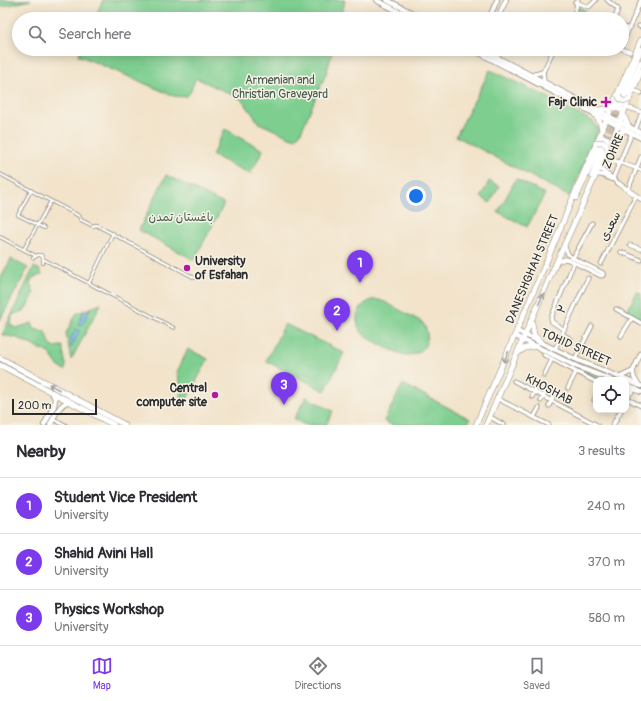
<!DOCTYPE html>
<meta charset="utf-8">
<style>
body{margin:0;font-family:Pangolin,"Playpen Sans Arabic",sans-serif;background:#f2f2f3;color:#2b2b33}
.controls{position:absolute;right:12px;bottom:12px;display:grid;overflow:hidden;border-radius:8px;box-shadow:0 2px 10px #0003}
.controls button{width:36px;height:36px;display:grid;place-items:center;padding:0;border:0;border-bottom:1px solid #e1e1e2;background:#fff;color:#2b2b33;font:20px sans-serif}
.scale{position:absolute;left:12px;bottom:10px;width:85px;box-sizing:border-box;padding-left:4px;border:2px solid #2b2b2b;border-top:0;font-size:11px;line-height:14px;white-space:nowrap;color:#2b2b2b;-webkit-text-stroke:3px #f7f3e8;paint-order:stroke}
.you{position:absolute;left:416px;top:196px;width:14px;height:14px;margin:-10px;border:3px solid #fff;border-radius:50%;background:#1a73e8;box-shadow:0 0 0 6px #1a73e833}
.badge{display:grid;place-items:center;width:26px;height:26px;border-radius:50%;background:#7c3aed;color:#fff;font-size:13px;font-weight:700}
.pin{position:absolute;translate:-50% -33px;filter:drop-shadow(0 1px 2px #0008)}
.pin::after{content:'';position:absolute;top:21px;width:14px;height:12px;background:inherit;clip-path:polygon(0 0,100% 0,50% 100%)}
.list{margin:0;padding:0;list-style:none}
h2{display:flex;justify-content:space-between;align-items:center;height:52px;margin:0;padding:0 16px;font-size:17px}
h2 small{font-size:13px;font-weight:400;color:#7c7c81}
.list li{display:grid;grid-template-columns:26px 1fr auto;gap:12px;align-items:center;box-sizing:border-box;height:56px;padding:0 16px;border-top:1px solid #e1e1e2}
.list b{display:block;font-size:15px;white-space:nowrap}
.list p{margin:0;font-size:13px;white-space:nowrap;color:#7c7c81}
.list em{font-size:13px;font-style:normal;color:#7c7c81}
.icon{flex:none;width:22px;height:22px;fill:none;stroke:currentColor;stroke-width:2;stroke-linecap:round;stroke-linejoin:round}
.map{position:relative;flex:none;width:641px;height:425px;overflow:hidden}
.search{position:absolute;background:#fff;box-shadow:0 2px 10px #0003;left:12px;right:12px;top:12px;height:44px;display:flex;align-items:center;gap:10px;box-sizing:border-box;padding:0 14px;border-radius:22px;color:#7c7c81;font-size:15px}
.sheet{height:220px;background:#fff}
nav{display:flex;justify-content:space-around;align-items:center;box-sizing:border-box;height:56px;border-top:1px solid #e1e1e2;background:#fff;font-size:11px;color:#7c7c81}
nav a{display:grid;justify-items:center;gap:2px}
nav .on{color:#7c3aed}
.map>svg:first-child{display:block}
</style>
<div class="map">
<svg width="641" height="425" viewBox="0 0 641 425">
<rect width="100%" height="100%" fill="#f7f3e8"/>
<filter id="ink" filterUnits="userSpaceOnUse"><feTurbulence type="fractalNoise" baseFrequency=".025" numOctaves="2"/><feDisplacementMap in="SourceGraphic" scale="8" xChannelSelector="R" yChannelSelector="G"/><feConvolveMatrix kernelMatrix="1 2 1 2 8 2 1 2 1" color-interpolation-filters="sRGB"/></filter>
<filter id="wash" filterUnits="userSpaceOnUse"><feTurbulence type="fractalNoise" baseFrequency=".012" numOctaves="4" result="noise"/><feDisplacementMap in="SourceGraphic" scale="16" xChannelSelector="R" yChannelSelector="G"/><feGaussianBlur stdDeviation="0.9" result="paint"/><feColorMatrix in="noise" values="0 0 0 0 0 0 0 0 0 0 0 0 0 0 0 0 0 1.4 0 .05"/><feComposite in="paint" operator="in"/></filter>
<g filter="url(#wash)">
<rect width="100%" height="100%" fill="#f2e3ca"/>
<g fill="#7dce8f" stroke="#547c5d">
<path d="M0,0h31l-31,7z"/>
<path d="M103,0h242l-4,19h-247z"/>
<path d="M578,7l7,3 1,7 -2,2h-8z"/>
<path d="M81,49h252l-6,22 -23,54 -4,9 -4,4h-4l-33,-15 -16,-22 -4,-3 -43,-20c-7,14 -3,21 -22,18l-96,-41z"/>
<path d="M490,70l70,33 17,11h2l15,8 2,5 3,1 -29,69 -114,-61z"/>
<path d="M225,129l38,21 -13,24 -38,-19z"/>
<path d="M166,175l58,29 -30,56 -55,-30z"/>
<path d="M516,179l29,15 -18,33 -29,-15z"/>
<path d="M489,181l10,5 -9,17 -9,-6z"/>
<path d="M11,259l17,9 -28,52v-41z"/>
<path d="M34,267l6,3 2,5 -8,2 -4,5 4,12 -9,16 -13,5 -1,11 5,2 16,-5 2,6 11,3 7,15 10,-1 4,19 -1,5 -6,-3 -10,-14 -32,-15 -15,-3z"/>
<path d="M637,292l4,2v26l-15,-7z"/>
<path d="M372,300h7l6,2 37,20c11,13 4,34 -15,33 -8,0 -39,-16 -45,-22 -10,-12 -5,-28 10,-33z"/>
<path d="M101,304l-30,56 -5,-27 6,-11 5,-9z"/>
<path d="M285,324l59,29 -19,38 -59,-30z"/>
<path d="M188,349l20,10 -26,49 -1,-22 -4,-14z"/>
<path d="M553,357l53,23h-10z"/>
<path d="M403,384l67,35 -3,6h-75l-8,-4z"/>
<path d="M306,397l27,14 -7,14h-21l-11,-6z"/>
</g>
<g fill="#71b5e7" stroke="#4e7089">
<path d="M90,309l-8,16 -4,-1 6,-13z"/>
<path d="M76,329l4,1 -9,18 -1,-9z"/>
</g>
</g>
<g filter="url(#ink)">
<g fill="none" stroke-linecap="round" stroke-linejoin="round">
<g stroke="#cabeaa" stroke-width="5" stroke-dasharray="5 2.5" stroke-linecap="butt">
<path d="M604,137l12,-28"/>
<path d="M607,138l13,-28"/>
</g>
<defs>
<g id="pedestrian">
<path d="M0,174l79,42 2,4 12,6 3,-1 99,53"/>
<path d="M31,190l-13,25 26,13"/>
<path d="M0,237l36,19"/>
<path d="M24,249l27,-48"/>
<path d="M33,258l5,-3h3l2,3v5"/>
<path d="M43,259l131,69"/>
<path d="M89,283l24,-50"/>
</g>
<g id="minor">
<path d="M607,0l11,9 -3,9 1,1"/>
<path d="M575,2l14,5 7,-7"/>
<path d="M573,19l5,-19"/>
<path d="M622,26l7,3"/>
<path d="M639,26l2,1"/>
<path d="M622,45l19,-45"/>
<path d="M622,49l8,3"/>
<path d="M531,75l12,-3"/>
<path d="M544,82l-1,-10 11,-23"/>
<path d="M633,90l8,3"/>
<path d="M629,108l12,4"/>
<path d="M636,128l5,-13"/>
<path d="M604,157l37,13"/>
<path d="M613,178l19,-45"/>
<path d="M628,190l13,-33"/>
<path d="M564,245l4,9 3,3 32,16v2"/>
<path d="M630,245l11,4"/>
<path d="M621,252l20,8"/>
<path d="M573,258l19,-35"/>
<path d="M557,262l8,-3 4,1 32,16 2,-1"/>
<path d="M601,264l35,-68"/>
<path d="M616,309l25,14"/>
<path d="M563,329l-11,-7 -1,-4 22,-53"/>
<path d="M562,334l9,5"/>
<path d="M621,336l11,-18"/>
<path d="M555,349l33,-71"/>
<path d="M544,355l52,27"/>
<path d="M575,359l17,-33"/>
<path d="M544,376l8,-17"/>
<path d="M514,381l83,44"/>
<path d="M568,388l8,-16"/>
<path d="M532,397l5,-11"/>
<path d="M626,398l15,8"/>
<path d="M498,399l51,26"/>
<path d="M594,400l2,-4"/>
<path d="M541,401l5,-10"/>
<path d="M549,406l5,-12"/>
<path d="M490,417l14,8"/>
<path d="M534,417l5,-9"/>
<path d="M53,419l12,6"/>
</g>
<g id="tertiary">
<path d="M599,168l19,15 23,16"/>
<path d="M596,174l6,1 9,4"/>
<path d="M633,371l8,-18"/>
<path d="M633,371l1,7 5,7"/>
<path d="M620,377l13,-6"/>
<path d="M626,400l4,-7 6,-4"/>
<path d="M613,425l8,-15"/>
</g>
<g id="secondary">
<path d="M376,0l37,19"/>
<path d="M387,0l37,19"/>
<path d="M489,19l8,-19"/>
<path d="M497,19l9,-19"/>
<path d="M472,49l169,89"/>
<path d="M481,49l160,84"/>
<path d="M492,49l4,8"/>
<path d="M517,331l58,28 66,27"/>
<path d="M515,336l63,31 34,13"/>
<path d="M626,385l15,7"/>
<path d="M44,425l10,-19 1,-8 -4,-6"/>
<path d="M50,425c5,-9 8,-20 19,-24"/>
</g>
<g id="primary">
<path d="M616,109l25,-60"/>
<path d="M597,110l11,-1 5,-4"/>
<path d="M620,110l21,-48"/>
<path d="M594,113l6,9 2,8"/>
<path d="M623,114l6,13"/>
<path d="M614,137l11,-7"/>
<path d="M592,176l15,-38"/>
<path d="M576,198l28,-61"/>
<path d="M532,323l2,12 6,6"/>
<path d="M518,353l7,-5 12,-2"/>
<path d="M0,358l125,67"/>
<path d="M0,365l114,60"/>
<path d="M476,425l78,-181 17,-42 70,-162"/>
<path d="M486,425l67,-155 65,-144 23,-55"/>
</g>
</defs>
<use href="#pedestrian" stroke="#8e877a" stroke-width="4"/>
<use href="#minor" stroke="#8e877a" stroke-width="5"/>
<use href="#tertiary" stroke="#8e877a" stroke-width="5.5"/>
<use href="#secondary" stroke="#8e877a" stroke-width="6"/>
<use href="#primary" stroke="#8e877a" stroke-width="6"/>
<use href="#pedestrian" stroke="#fff" stroke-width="2.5"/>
<use href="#minor" stroke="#fff" stroke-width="3.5"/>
<use href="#tertiary" stroke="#fff" stroke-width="4"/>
<use href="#secondary" stroke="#fff" stroke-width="4.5"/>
<use href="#primary" stroke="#fff" stroke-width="5"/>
<defs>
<g id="primary-bridge">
<path d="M618,95c2,6 6,7 11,5"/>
<path d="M596,143c6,-2 10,-1 12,6"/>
</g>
</defs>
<use href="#primary-bridge" stroke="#8e877a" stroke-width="6" stroke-linecap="butt"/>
<use href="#primary-bridge" stroke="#fff" stroke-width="5"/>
</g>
<defs><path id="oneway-shaft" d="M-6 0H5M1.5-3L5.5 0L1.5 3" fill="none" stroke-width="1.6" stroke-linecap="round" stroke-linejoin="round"/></defs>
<g stroke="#a0a0a0">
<use href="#oneway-shaft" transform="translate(541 299) rotate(-67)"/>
<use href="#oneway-shaft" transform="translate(506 357) rotate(114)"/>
<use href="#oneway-shaft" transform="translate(54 387) rotate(-152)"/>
</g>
</g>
<g fill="#b5179e" stroke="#f7f3e8" stroke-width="1.5">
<path d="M604 96h4v4h4v4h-4v4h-4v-4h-4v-4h4z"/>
<circle cx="187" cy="268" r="4"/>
<circle cx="215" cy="395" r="4"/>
</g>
<g text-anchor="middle" stroke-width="3" stroke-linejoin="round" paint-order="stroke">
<g font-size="12" fill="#445c49" stroke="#f7f3e8">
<text x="280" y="84">Armenian and<tspan x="280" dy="14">Christian Graveyard</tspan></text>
<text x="181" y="221">باغستان تمدن</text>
</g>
<g font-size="12" font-weight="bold" fill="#2b2b2b" stroke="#f7f3e8" text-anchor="end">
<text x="597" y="106">Fajr Clinic</text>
<text x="195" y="265" text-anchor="start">University<tspan x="195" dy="14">of Esfahan</tspan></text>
<text x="207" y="392">Central<tspan x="207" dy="14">computer site</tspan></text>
</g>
<g font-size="12" fill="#2b2b2b" stroke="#f7f3e8">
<text transform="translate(613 151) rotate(-67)" y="4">ZOHRE</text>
<text transform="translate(610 226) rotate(-62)" y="4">سعدی</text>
<text transform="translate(532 269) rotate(-67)" y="4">DANESHGHAH STREET</text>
<text transform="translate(562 309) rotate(-64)" y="4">۲</text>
<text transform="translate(576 347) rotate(24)" y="4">TOHID STREET</text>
<text transform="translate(549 389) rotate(28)" y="4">KHOSHAB</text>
</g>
</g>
</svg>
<div class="controls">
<button><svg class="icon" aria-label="locate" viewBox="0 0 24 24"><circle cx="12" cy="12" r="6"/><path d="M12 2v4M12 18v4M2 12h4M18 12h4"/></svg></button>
</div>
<div class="scale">200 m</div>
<div class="you"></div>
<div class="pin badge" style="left:360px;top:283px">1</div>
<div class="pin badge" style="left:337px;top:331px">2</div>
<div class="pin badge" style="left:284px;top:405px">3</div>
<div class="search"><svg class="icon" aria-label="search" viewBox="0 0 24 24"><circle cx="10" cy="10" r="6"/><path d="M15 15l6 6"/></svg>Search here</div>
</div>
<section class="sheet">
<h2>Nearby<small>3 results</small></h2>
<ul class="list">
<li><span class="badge">1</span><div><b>Student Vice President</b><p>University</p></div><em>240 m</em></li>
<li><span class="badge">2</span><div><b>Shahid Avini Hall</b><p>University</p></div><em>370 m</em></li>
<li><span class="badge">3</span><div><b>Physics Workshop</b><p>University</p></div><em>580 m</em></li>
</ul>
</section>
<nav>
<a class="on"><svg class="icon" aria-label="map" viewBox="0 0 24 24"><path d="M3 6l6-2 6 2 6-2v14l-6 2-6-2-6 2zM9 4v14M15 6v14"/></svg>Map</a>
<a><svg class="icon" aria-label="directions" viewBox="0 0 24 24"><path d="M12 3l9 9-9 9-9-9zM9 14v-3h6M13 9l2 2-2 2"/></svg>Directions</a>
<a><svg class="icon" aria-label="saved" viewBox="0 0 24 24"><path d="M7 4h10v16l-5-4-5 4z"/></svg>Saved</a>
</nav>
